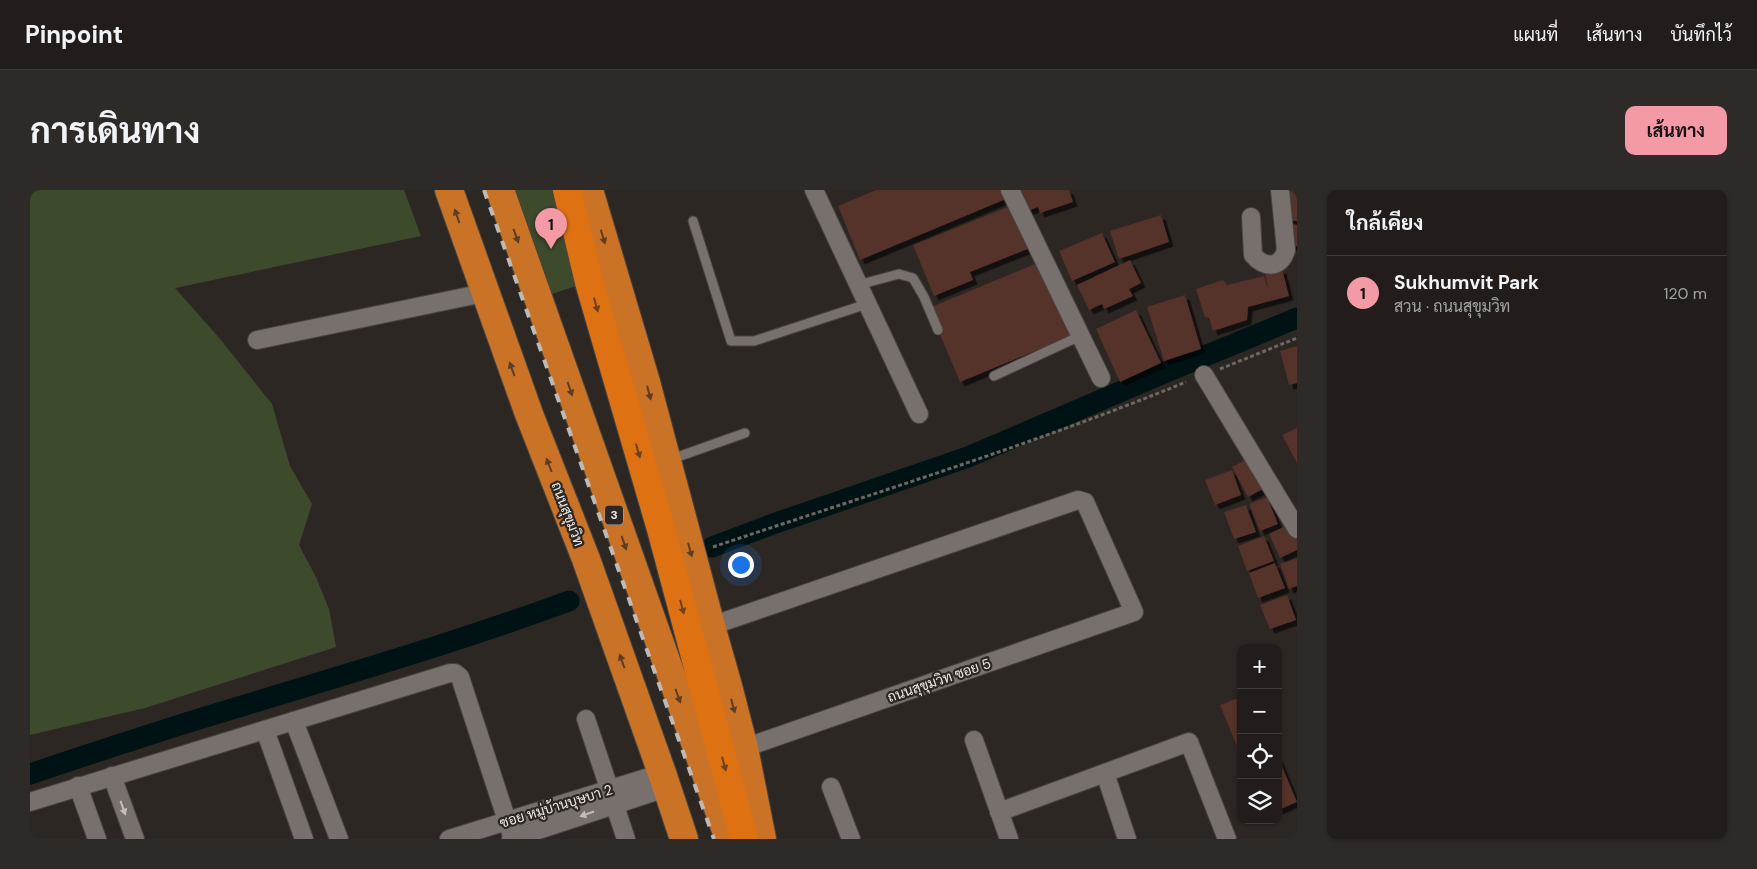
<!DOCTYPE html>
<html lang="th">
<meta charset="utf-8">
<style>
body{margin:0;font-family:"DM Sans",Sarabun,sans-serif;background:#2e2a28;color:#f1f3f6}
.controls{position:absolute;right:15px;bottom:15px;display:grid;overflow:hidden;border-radius:10px;box-shadow:0 1px 4px #0004}
.controls button{width:45px;height:45px;display:grid;place-items:center;padding:0;border:0;border-bottom:1px solid #3f3b3a;background:#221d1b;color:#f1f3f6;font:25px sans-serif}
.you{position:absolute;left:710px;top:374px;width:18px;height:18px;margin:-12px;border:4px solid #fff;border-radius:50%;background:#1a73e8;box-shadow:0 0 0 8px #1a73e833}
.badge{display:grid;place-items:center;width:32px;height:32px;border-radius:50%;background:#f49aa6;color:#111;font-size:16px;font-weight:700}
.pin{position:absolute;translate:-50% -41px;filter:drop-shadow(0 1px 2px #0008)}
.pin::after{content:'';position:absolute;top:26px;width:18px;height:15px;background:inherit;clip-path:polygon(0 0,100% 0,50% 100%)}
.list{margin:0;padding:0;list-style:none}
h2{display:flex;justify-content:space-between;align-items:center;height:65px;margin:0;padding:0 20px;font-size:21px}
h2 small{font-size:16px;font-weight:400;color:#a2a2a3}
.list li{display:grid;grid-template-columns:32px 1fr auto;gap:15px;align-items:center;box-sizing:border-box;height:75px;padding:0 20px;border-top:1px solid #3f3b3a}
.list b{display:block;font-size:19px;white-space:nowrap}
.list p{margin:0;font-size:16px;white-space:nowrap;color:#a2a2a3}
.list em{font-size:16px;font-style:normal;color:#a2a2a3}
.icon{flex:none;width:28px;height:28px;fill:none;stroke:currentColor;stroke-width:2;stroke-linecap:round;stroke-linejoin:round}
.map{position:relative;flex:none;width:1267px;height:649px;overflow:hidden;border-radius:10px}
header{display:flex;align-items:center;gap:30px;box-sizing:border-box;height:70px;padding:0 25px;background:#221d1b;border-bottom:1px solid #3f3b3a}
header strong{font-size:24px}
nav{display:flex;gap:28px;margin-inline-start:auto;font-size:18px}
.intro{display:flex;align-items:center;justify-content:space-between;box-sizing:border-box;height:120px;padding:0 30px}
h1{margin:0;font-size:35px}
.button{padding:12px 22px;border-radius:10px;background:#f49aa6;color:#111;font-size:18px;font-weight:700}
main{display:flex;gap:30px;padding:0 30px}
aside{flex:1;background:#221d1b;border-radius:10px;box-shadow:0 1px 4px #0004}
.map>svg:first-child{display:block}
</style>
<header>
<strong>Pinpoint</strong>
<nav><a>แผนที่</a><a>เส้นทาง</a><a>บันทึกไว้</a></nav>
</header>
<div class="intro"><h1>การเดินทาง</h1><a class="button">เส้นทาง</a></div>
<main>
<div class="map">
<svg width="1267" height="649" viewBox="0 0 1267 649">
<defs>
<filter id="shadow"><feDropShadow dx="4.5" dy="4.5" stdDeviation="0" flood-color="#0009"/></filter>
</defs>
<rect width="100%" height="100%" fill="#2d2724"/>
<g fill="#3d4a2c">
<path d="M0,0h374l17,46 -246,52 46,52 51,64 18,62 22,38 -13,41 17,32 13,32 7,38 -191,61 -115,27z"/>
<path d="M470,0h67l22,92 -50,16z"/>
</g>
<g fill="none" stroke-linecap="round" stroke-linejoin="round">
<g stroke="#001314" stroke-width="21">
<path d="M682,357l61,-23 195,-67 203,-87 126,-52"/>
<path d="M0,584c53,-18 106,-35 159,-52 127,-39 255,-75 380,-121"/>
</g>
</g>
<g fill="#55302b" filter="url(#shadow)">
<path d="M846,0h134l3,6 -153,64 -22,-54z"/>
<path d="M988,0h51l4,12 -33,11 -2,-6 -13,5z"/>
<path d="M1257,0h10v31h-11z"/>
<path d="M983,15l17,43 -60,24 3,8 -39,16 -21,-51z"/>
<path d="M1131,25l8,27 -50,17 -9,-28z"/>
<path d="M1262,34l5,1v21h-6z"/>
<path d="M1072,43l13,29 -43,19 -13,-30z"/>
<path d="M1100,70l11,23 -12,6 4,7 -29,13 -2,-5 -13,6 -12,-25z"/>
<path d="M1010,72l31,74 -111,46 -31,-74z"/>
<path d="M1252,79l7,27 -41,11 -1,13 -34,11 -4,-13 -4,-1 -9,-28 27,-9 4,5 37,-9 4,13 -3,-16z"/>
<path d="M1155,105l16,54 -37,12 -17,-54z"/>
<path d="M1106,120l25,53 -41,19 -24,-53z"/>
<path d="M1267,156v37l-8,2 -9,-34z"/>
<path d="M1267,238v35l-15,-28z"/>
<path d="M1218,269l15,30 -15,8 -16,-30z"/>
<path d="M1202,280l9,25 -26,10 -10,-25z"/>
<path d="M1237,307l11,27 -18,7 -11,-27z"/>
<path d="M1216,315l10,27 -22,7 -10,-27z"/>
<path d="M1260,334l7,15v11l-17,8 -11,-24z"/>
<path d="M1234,346l10,25 -27,10 -9,-25z"/>
<path d="M1267,368v28l-8,3 -9,-25z"/>
<path d="M1245,373l10,25 -27,10 -9,-25z"/>
<path d="M1257,405l9,25 -26,9 -10,-24z"/>
<path d="M1211,507v59l-21,-51z"/>
<path d="M1248,567l19,45 -19,8z"/>
</g>
<g fill="none" stroke-linecap="round" stroke-linejoin="round">
<defs>
<g id="service">
<path d="M663,31l38,120h23l113,-37"/>
<path d="M828,95l41,-11 14,4 11,19 14,33"/>
<path d="M964,186l86,-40"/>
<path d="M639,270l76,-27"/>
</g>
<g id="minor">
<path d="M784,0l105,224"/>
<path d="M980,0l91,188"/>
<path d="M1221,27l2,38c12,14 28,13 33,-5l-6,-60"/>
<path d="M227,150l227,-47"/>
<path d="M1174,185l93,154"/>
<path d="M681,436l367,-126 7,2 49,110 -390,136"/>
<path d="M556,529l40,120"/>
<path d="M264,531l45,118"/>
<path d="M235,540l39,109"/>
<path d="M944,550l35,99"/>
<path d="M1075,583l22,66"/>
<path d="M82,586l23,63"/>
<path d="M48,596l19,53"/>
<path d="M801,597l20,52"/>
<path d="M0,612l420,-129h5l5,4 53,162"/>
<path d="M969,622l190,-70 38,97"/>
<path d="M419,649l213,-66"/>
<path d="M481,649l155,-51"/>
</g>
<g id="trunk">
<path d="M419,0l80,224 57,145 76,214 22,66"/>
<path d="M470,0l229,649"/>
<path d="M559,0l57,192 65,244 17,60 16,62 18,91"/>
</g>
<path id="motorway" d="M537,0l22,92 72,247 83,310"/>
</defs>
<use href="#service" stroke="#484441" stroke-width="11"/>
<use href="#minor" stroke="#484441" stroke-width="20"/>
<use href="#trunk" stroke="#484441" stroke-width="30"/>
<use href="#motorway" stroke="#484441" stroke-width="30"/>
<g stroke="#6c6764" stroke-width="3" stroke-dasharray="4 2.5" stroke-linecap="butt">
<path d="M1190,179l77,-31"/>
<path d="M683,357c158,-53 319,-102 473,-165"/>
</g>
<use href="#service" stroke="#78706d" stroke-width="9"/>
<use href="#minor" stroke="#78706d" stroke-width="18"/>
<use href="#trunk" stroke="#ca7225" stroke-width="28"/>
<use href="#motorway" stroke="#de7213" stroke-width="28"/>
<path stroke="#bfbab8" stroke-width="4" stroke-dasharray="9 9" stroke-linecap="butt" d="M454,0l230,649"/>
</g>
<defs><path id="oneway-solid" d="M-6-.8H1V-3.2L6.5 0L1 3.2V.8H-6Z" transform="scale(1.25)"/></defs>
<g fill="#5c3e24">
<use href="#oneway-solid" transform="translate(427 26) rotate(-109)"/>
<use href="#oneway-solid" transform="translate(486 46) rotate(70)"/>
<use href="#oneway-solid" transform="translate(573 47) rotate(73)"/>
<use href="#oneway-solid" transform="translate(482 179) rotate(-110)"/>
<use href="#oneway-solid" transform="translate(540 199) rotate(71)"/>
<use href="#oneway-solid" transform="translate(619 203) rotate(75)"/>
<use href="#oneway-solid" transform="translate(519 275) rotate(-111)"/>
<use href="#oneway-solid" transform="translate(594 353) rotate(71)"/>
<use href="#oneway-solid" transform="translate(660 360) rotate(75)"/>
<use href="#oneway-solid" transform="translate(592 471) rotate(-110)"/>
<use href="#oneway-solid" transform="translate(648 506) rotate(70)"/>
<use href="#oneway-solid" transform="translate(703 516) rotate(75)"/>
</g>
<g fill="#6b411e">
<use href="#oneway-solid" transform="translate(566 115) rotate(74)"/>
<use href="#oneway-solid" transform="translate(608 261) rotate(74)"/>
<use href="#oneway-solid" transform="translate(652 417) rotate(75)"/>
<use href="#oneway-solid" transform="translate(694 574) rotate(75)"/>
</g>
<g fill="#c3bdbb">
<use href="#oneway-solid" transform="translate(93 618) rotate(70)"/>
<use href="#oneway-solid" transform="translate(557 624) rotate(161)"/>
</g>
<g text-anchor="middle" stroke-width="4.5" stroke-linejoin="round" paint-order="stroke">
<rect fill="#2d2724" stroke="#b2adab" stroke-width="1" x="575" y="315.5" width="18" height="19" rx="4"/>
<g font-size="12" font-weight="bold" fill="#ebe7e5">
<text x="584" y="329">3</text>
</g>
<g font-size="14" fill="#ebe7e5" stroke="#2d2724">
<text transform="translate(538 324) rotate(69)" y="5">ถนนสุขุมวิท</text>
<text transform="translate(909 490) rotate(-19)" y="5">ถนนสุขุมวิท ซอย 5</text>
<text transform="translate(526 616) rotate(-17)" y="5">ซอย หมู่บ้านบุษบา 2</text>
</g>
</g>
</svg>
<div class="controls">
<button>+</button>
<button>−</button>
<button><svg class="icon" aria-label="locate" viewBox="0 0 24 24"><circle cx="12" cy="12" r="6"/><path d="M12 2v4M12 18v4M2 12h4M18 12h4"/></svg></button>
<button><svg class="icon" aria-label="layers" viewBox="0 0 24 24"><path d="M12 4l9 5-9 5-9-5zM3 14l9 5 9-5"/></svg></button>
</div>
<div class="you"></div>
<div class="pin badge" style="left:521px;top:59px">1</div>
</div>
<aside>
<h2>ใกล้เคียง<small></small></h2>
<ul class="list">
<li><span class="badge">1</span><div><b>Sukhumvit Park</b><p>สวน · ถนนสุขุมวิท</p></div><em>120 m</em></li>
</ul>
</aside>
</main>
